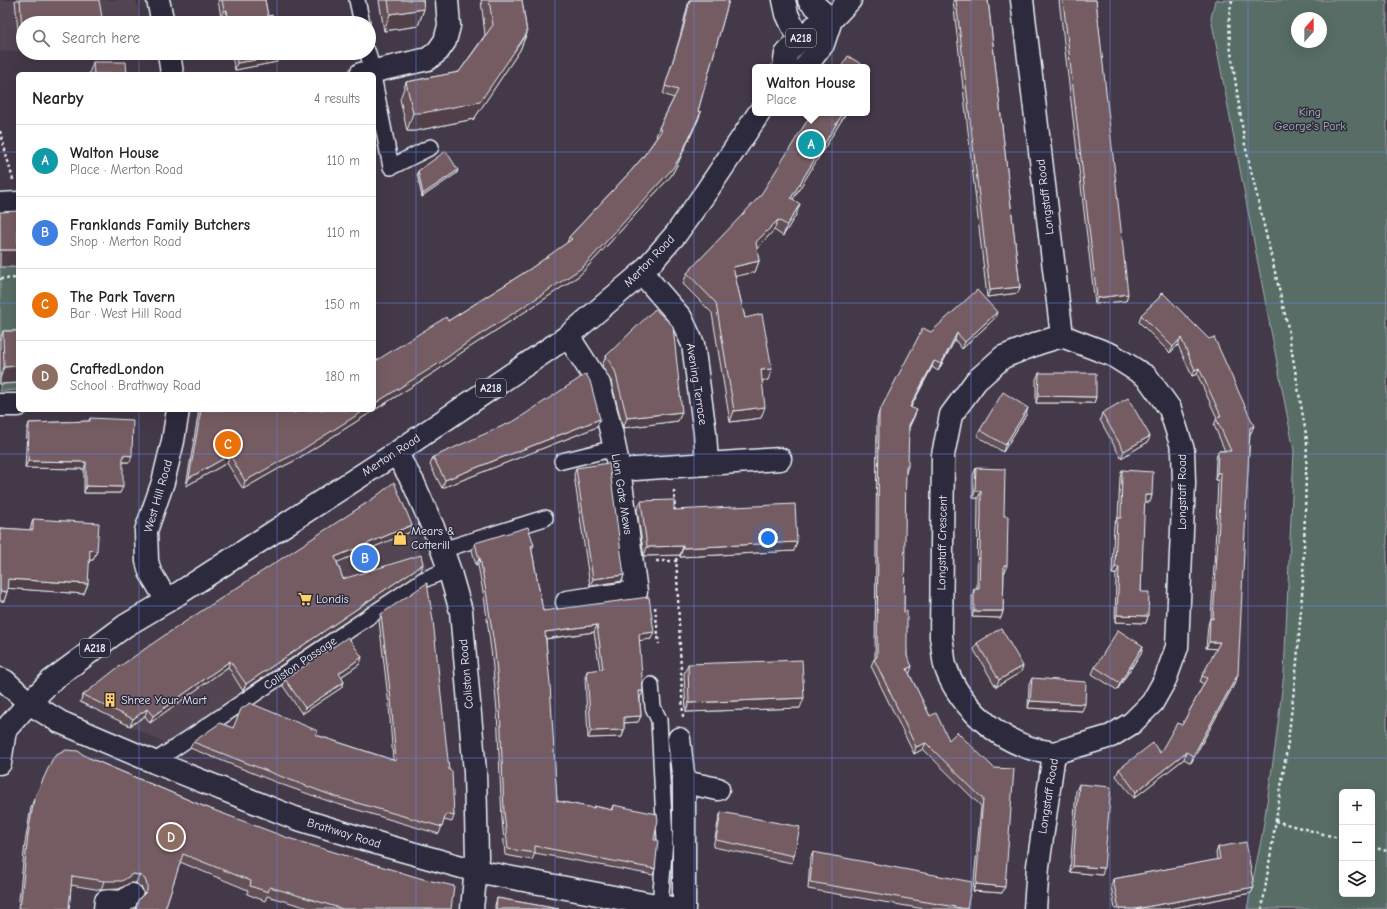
<!DOCTYPE html>
<meta charset="utf-8">
<style>
body{margin:0;font-family:"Comic Neue",sans-serif;background:#f6f6f6;color:#222}
.controls{position:absolute;right:12px;bottom:12px;display:grid;overflow:hidden;border-radius:6px;box-shadow:0 4px 16px #0002}
.controls button{width:36px;height:36px;display:grid;place-items:center;padding:0;border:0;border-bottom:1px solid #e0e0e0;background:#fff;color:#222;font:20px sans-serif}
.compass{position:absolute;left:1291px;top:12px;width:36px;height:36px;border-radius:50%;background:#fff;box-shadow:0 4px 16px #0002;rotate:21deg}
.you{position:absolute;left:768px;top:538px;width:14px;height:14px;margin:-10px;border:3px solid #fff;border-radius:50%;background:#1a73e8;box-shadow:0 0 0 6px #1a73e833}
.badge{display:grid;place-items:center;width:26px;height:26px;border-radius:50%;background:#857141;color:#fff;font-size:13px;font-weight:700}
.pin{position:absolute;translate:-50% -50%;border:2px solid #fff;box-shadow:0 1px 4px #0006}
.popup{position:absolute;left:752px;top:64px;width:118px;height:52px;box-sizing:border-box;display:grid;place-content:center;border-radius:6px;background:#fff;filter:drop-shadow(0 1px 3px #0005);font-size:13px;white-space:nowrap;color:#767676}
.popup b{font-size:15px;color:#222}
.popup::after{content:'';position:absolute;left:50%;top:100%;margin-left:-8px;border:8px solid transparent;border-top-color:#fff}
.list{margin:0;padding:0;list-style:none}
h2{display:flex;justify-content:space-between;align-items:center;height:52px;margin:0;padding:0 16px;font-size:17px}
h2 small{font-size:13px;font-weight:400;color:#767676}
.list li{display:grid;grid-template-columns:26px 1fr auto;gap:12px;align-items:center;box-sizing:border-box;height:72px;padding:0 16px;border-top:1px solid #e0e0e0}
.list b{display:block;font-size:15px;white-space:nowrap}
.list p{margin:0;font-size:13px;white-space:nowrap;color:#767676}
.list em{font-size:13px;font-style:normal;color:#767676}
.icon{flex:none;width:22px;height:22px;fill:none;stroke:currentColor;stroke-width:2;stroke-linecap:round;stroke-linejoin:round}
.map{position:relative;flex:none;width:1387px;height:909px;overflow:hidden}
.search{position:absolute;background:#fff;box-shadow:0 4px 16px #0002;left:16px;top:16px;width:360px;height:44px;display:flex;align-items:center;gap:10px;box-sizing:border-box;padding:0 14px;border-radius:22px;color:#767676;font-size:15px}
.panel{position:absolute;background:#fff;box-shadow:0 4px 16px #0002;left:16px;top:72px;width:360px;height:340px;border-radius:6px}
.map>svg:first-child{display:block}
</style>
<div class="map">
<svg width="1387" height="909" viewBox="0 0 1387 909">
<rect width="100%" height="100%" fill="#443949"/>
<filter id="ink" filterUnits="userSpaceOnUse"><feTurbulence type="fractalNoise" baseFrequency=".025" numOctaves="2"/><feDisplacementMap in="SourceGraphic" scale="8" xChannelSelector="R" yChannelSelector="G"/><feConvolveMatrix kernelMatrix="1 2 1 2 8 2 1 2 1" color-interpolation-filters="sRGB"/></filter>
<g filter="url(#ink)">
<g fill="#524451">
<path d="M0,0h136l5,23h-118v28l-23,1z"/>
<path d="M394,495l34,75 -85,54 -177,120 -79,-39 2,-10z"/>
</g>
<g fill="#596d66" stroke="#a0afaf" fill-rule="evenodd">
<path d="M1215,0h172v909h-140l15,-73 13,-88 9,-75 10,-222 -83,-433zM1297,18h24v24h-24zM1342,792h30v102h-30z"/>
<path d="M0,224h18v166l-18,1z"/>
</g>
<g fill="none" stroke-linecap="round" stroke-linejoin="round">
<defs>
<g id="lane">
<path d="M357,0l5,23"/>
<path d="M368,53l5,21"/>
<path d="M374,81l17,86 40,-20"/>
<path d="M562,461l53,-13"/>
<path d="M442,550l103,-32"/>
<path d="M651,685l2,22 6,13 6,120 -5,66"/>
<path d="M154,762l269,-182 26,-11"/>
</g>
<g id="street">
<path d="M158,0l5,23"/>
<path d="M1022,0l40,336 50,19 35,22 23,32 13,41 1,33 -7,164 -12,33 -13,23 -20,20 -21,13 -57,17 -16,113 -3,43"/>
<path d="M169,53l3,21"/>
<path d="M361,74l67,-15 10,-8 7,-10 4,-15 -2,-26"/>
<path d="M0,204l18,-1"/>
<path d="M642,273l39,45 12,26 12,89 2,31 73,-5"/>
<path d="M0,405h18"/>
<path d="M396,453l17,29 26,59 10,28 12,42 14,161 2,85 -5,52"/>
<path d="M635,469l72,-5"/>
<path d="M167,601l-17,-29 -3,-11 -1,-30 17,-49 10,-41 5,-31"/>
<path d="M567,602l69,-10 -17,-123 -7,-34 -13,-51 -31,-48"/>
<path d="M0,679l5,2 24,22 31,19 94,40 141,56 95,29 86,24 201,38"/>
<path d="M679,739l5,43v127"/>
<path d="M1054,753c-9,-2 -19,-3 -27,-6 -35,-12 -71,-46 -82,-82 -2,-9 -2,-19 -4,-28l2,-182 8,-40 25,-34 27,-24 36,-14 23,-7"/>
<path d="M684,782l34,7"/>
<path d="M105,909l1,-8 17,1 9,-7"/>
</g>
<g id="secondary">
<path d="M784,0l3,14 12,26"/>
<path d="M809,0l22,20"/>
</g>
<g id="primary">
<path d="M784,67l2,-13 13,-14 15,-13 17,-7"/>
<path d="M805,67l18,-23 8,-24 19,-20"/>
<path d="M0,763l5,-33 24,-27 22,-22 74,-55 42,-25 229,-148 172,-117 74,-63 34,-39 30,-42 53,-79"/>
</g>
</defs>
<use href="#lane" stroke="#e8f1f8" stroke-width="18"/>
<use href="#street" stroke="#e8f1f8" stroke-width="25"/>
<use href="#secondary" stroke="#e8f1f8" stroke-width="25"/>
<use href="#primary" stroke="#e8f1f8" stroke-width="25"/>
<g stroke="#e8f1f8" stroke-width="2.5" stroke-dasharray="3 3" stroke-linecap="butt">
<path d="M1232,0l-3,17 1,28 15,100 42,178 20,117 -4,141 -6,81 -9,80 -26,167"/>
<path d="M0,131l13,49"/>
<path d="M0,279l18,-1"/>
<path d="M674,490l1,23"/>
<path d="M676,552l7,165"/>
<path d="M656,561h21"/>
<path d="M655,607l4,37"/>
<path d="M1275,821l67,18"/>
<path d="M1372,847l15,4"/>
</g>
<use href="#lane" stroke="#2f2a3d" stroke-width="15"/>
<use href="#street" stroke="#2f2a3d" stroke-width="22"/>
<use href="#secondary" stroke="#2f2a3d" stroke-width="22"/>
<use href="#primary" stroke="#2f2a3d" stroke-width="22"/>
</g>
<g fill="#644f56" stroke="#e8f1f8">
<path d="M15,0h84l-76,23v18h-4z"/>
<path d="M218,0h47l3,16 6,7h-48l-1,-6h-4z"/>
<path d="M379,0h44l1,9 -6,17 -34,5z"/>
<path d="M481,0h41l5,33 -7,17 -46,69 -59,12h-8l-7,-32 6,-17 53,-10 26,-37z"/>
<path d="M689,0h40l-31,111 3,1 -3,8 -21,45 -6,11 -91,99 -43,29 -76,49 -23,17 -144,91 -16,8 -35,20 -16,-26 -41,23 13,-76h68l2,2 25,1 154,-92 82,-52 37,-26 2,-6 62,-66 12,-14 14,-20 -1,-1 3,-8 15,-30 -11,-4 17,-57z"/>
<path d="M953,0h35l32,287 -2,6 -31,4z"/>
<path d="M1059,0h37l30,301 -31,3z"/>
<path d="M231,53h48l-2,9 -42,8z"/>
<path d="M93,62l34,12h-38z"/>
<path d="M846,113l-53,86 3,16 -13,21 -9,-6 -17,18 2,13 -4,11 -20,4 10,42 23,62h-6l-1,38 -31,4 -18,-109 -29,-29 4,-11z"/>
<path d="M418,171l39,2 -35,24 -5,-23z"/>
<path d="M1161,293l90,140h-1l-14,248 -45,82 -7,-4 -50,39 -18,-22 3,-7 41,-16 22,-28 22,-41 -4,-2 2,-6 15,-27 -11,-1 2,-23 2,-7h1l5,-89 2,-49h-3l1,-22 2,-7h7l-11,-26 3,-7 -20,-44 -5,2 -14,-31 -8,8 -31,-31 2,-7 18,-17z"/>
<path d="M995,318l-33,31 -7,-9 -17,31 -6,-4 -21,40 3,10 -5,11 -3,45h-1l-1,139 3,44 2,17 21,43 19,24 45,28 8,125 -29,-2 8,-85 -58,-57 -9,5 -43,-88 3,-7h1l2,-240 2,-7 52,-80z"/>
<path d="M3,331h15v52l-18,1v-44z"/>
<path d="M606,356l76,56 -4,9 -55,7 -12,-47 -9,-15z"/>
<path d="M1039,373l57,24 -2,6h-58v-24z"/>
<path d="M1102,413l46,29 -27,16 -21,-38z"/>
<path d="M1026,415l-23,37 -26,-16 3,-6z"/>
<path d="M90,418l40,44h-7l-3,31h-36v-24l-59,-1 2,-38 2,-7 60,-2z"/>
<path d="M597,427l-155,61 -12,-23 3,-8z"/>
<path d="M576,468l48,107 -2,6 -32,5 -16,-111z"/>
<path d="M976,468l28,48 1,56h-1l-1,39 -2,7 -29,-1v-21l2,-7h3l1,-91h-5v-23z"/>
<path d="M1122,470l30,25 -2,7h-6l-3,90 7,24 -2,7 -31,-1 1,-48h-4l2,-49 3,-7h1l2,-41z"/>
<path d="M374,498l36,34 -73,30 6,17 78,-8 -178,120 -15,-24 -78,56 -5,-7 -15,10 -50,-24 3,-7z"/>
<path d="M641,501l33,9 120,41 -114,6v-2l-36,1 -7,-46z"/>
<path d="M33,519l64,32 -4,9h-4l-5,34 -77,-6v4l-3,9h-4v-73l30,2z"/>
<path d="M475,543l57,8 11,60 108,28 -12,1 1,58 1,18 -3,6 -14,1v7l-2,7 -34,1 -3,-61 2,-6 13,-1 -6,-38 -48,7 11,162 36,7 1,-2 17,4 2,-5 41,35 1,29 -2,6 -118,-22 -3,7 -27,-5 -3,-36 -5,-108 -5,-53 -7,-55 -7,-38h-2l-4,-15z"/>
<path d="M381,614l68,156 5,46 -2,6 -8,-2 -5,14 -105,-31 -51,-18 -93,-37 3,-6 40,-14 83,7 77,25 -4,-54 -10,-85z"/>
<path d="M977,643l44,29 -25,15 -22,-37z"/>
<path d="M1143,646l-2,7 -24,37 -25,-16 3,-7z"/>
<path d="M360,664l-19,13 3,5 -3,6 -39,26 -19,-28 2,-7z"/>
<path d="M688,664l112,44 -114,4 -2,-38z"/>
<path d="M1032,678l50,33 -54,-3 1,-23z"/>
<path d="M87,757l116,49 248,103h-139l-45,-13 -2,5 -18,-7 1,-4 -68,-28 -15,47h-30l3,-9 6,-7 -2,-5 -6,-5h-6l-11,6 -18,1 -30,-5 -2,24h-51l7,-66 6,-36 3,-8z"/>
<path d="M1079,784l23,91 -32,-3 6,-81z"/>
<path d="M721,812l73,44 -2,7 -79,-16 6,-29z"/>
<path d="M1218,847l36,40 -3,6 -83,16h-53l-4,-23 2,-7 104,-19 -1,-7z"/>
<path d="M813,852l154,57h-43l-116,-20 2,-30z"/>
<path d="M497,898l62,11h-64v-4z"/>
</g>
<g fill="#514046" stroke="#e8f1f8">
<path d="M424,9l-6,17 -34,5 6,-17z"/>
<path d="M227,10l-2,7h-4l3,-6z"/>
<path d="M22,32h1v9h-4z"/>
<path d="M527,33l-7,17 -46,69 -59,12h-8l6,-18z"/>
<path d="M280,56l-3,6 -42,8 2,-7z"/>
<path d="M701,112l-3,8 -21,45 -6,11 -91,99 -43,29 -76,49 -23,17 -144,91 -16,8 -35,20 2,-8 120,-71h9v-6l90,-59z"/>
<path d="M843,113h3l-59,96 4,-11z"/>
<path d="M458,170l-1,3 -35,24 1,-3z"/>
<path d="M800,204l-4,11 -13,21 4,-11z"/>
<path d="M778,220l-4,10 -21,23 3,-11z"/>
<rect x="0" y="250" width="18" height="17"/>
<path d="M759,261l-4,11 -26,6 4,-11z"/>
<path d="M1020,287l-2,6 -31,4 3,-7z"/>
<path d="M1128,294l-2,7 -31,3 2,-6z"/>
<path d="M997,312l-2,6 -33,31 3,-7z"/>
<path d="M957,333l-2,7 -17,31 3,-7z"/>
<path d="M1181,338l-3,7 -8,8 3,-6z"/>
<path d="M934,361l-2,6 -25,47 3,-7z"/>
<path d="M18,366v17l-18,1v-5l4,-12z"/>
<path d="M1199,368l-2,6 -5,2 3,-6z"/>
<path d="M772,369l-4,11 -11,1 4,-11z"/>
<path d="M1038,396l58,1 -2,6h-58z"/>
<path d="M765,407l-4,11 -31,4 4,-11z"/>
<path d="M1028,408l-2,7 -23,37 2,-7z"/>
<path d="M917,410l-3,7 -8,15 3,-7z"/>
<path d="M682,412l-4,9 -55,7 4,-10z"/>
<path d="M600,419l-3,8 -155,61 3,-8z"/>
<path d="M1254,426l-3,7 -3,1 2,-6z"/>
<path d="M1150,436l-2,6 -27,16 3,-7z"/>
<path d="M123,455l9,1 -2,6h-10z"/>
<path d="M230,455l-3,8 -41,23 3,-8z"/>
<path d="M28,461l58,1 -2,7 -59,-1z"/>
<path d="M906,466h2l-2,7h-3z"/>
<path d="M1217,473h4l-3,7h-3z"/>
<path d="M86,486l37,1 -3,6h-36z"/>
<path d="M975,491h6l-3,7h-5z"/>
<path d="M1145,495h7l-2,7h-8z"/>
<path d="M412,525l-2,7 -77,32 2,-7z"/>
<path d="M797,542l-3,9 -114,6 3,-9z"/>
<path d="M534,545l-3,7v-6z"/>
<path d="M683,546l-3,9 -36,1 3,-9z"/>
<path d="M90,550l7,1 -4,9h-7z"/>
<path d="M480,558l-2,7h-2l3,-6z"/>
<path d="M423,564l-2,7 -178,120 3,-7z"/>
<path d="M1004,565h3l-2,7h-4z"/>
<path d="M1115,567h4l-3,7h-4z"/>
<path d="M624,575l-2,6 -32,5 3,-7z"/>
<path d="M8,579l80,5 -4,10 -80,-6z"/>
<path d="M0,591l7,1 -3,9h-4z"/>
<path d="M974,611h29l-2,7 -29,-1z"/>
<path d="M1117,615l31,1 -2,7 -31,-1z"/>
<path d="M597,625l-3,7 -51,7 2,-7z"/>
<path d="M654,632l-3,7 -14,2 2,-7z"/>
<path d="M1209,642h11l-2,7 -12,-1z"/>
<path d="M1143,646l-2,7 -24,37 3,-7z"/>
<path d="M362,657l-2,7 -24,16 3,-7z"/>
<path d="M230,661l-2,6 -78,56 3,-7z"/>
<path d="M912,666l-2,7 -5,2 2,-6z"/>
<path d="M1023,666l-2,6 -25,15 3,-7z"/>
<path d="M1238,674l-2,7 -45,82 2,-7z"/>
<path d="M344,682l-3,6 -39,26 3,-6z"/>
<path d="M639,691h4l-3,7h-3z"/>
<path d="M804,698l-4,10 -114,4 3,-9z"/>
<path d="M1030,701l55,3 -3,7 -54,-3z"/>
<path d="M147,709l-2,7 -15,10 3,-7z"/>
<path d="M641,716l-3,6 -17,1 3,-6z"/>
<path d="M624,730l-2,7 -34,1 3,-7z"/>
<path d="M926,743l-3,6 -9,5 2,-7z"/>
<path d="M1186,752l-2,7 -50,39 2,-6z"/>
<path d="M1073,866l31,2 -2,7 -32,-3z"/>
<path d="M133,874l6,1 -3,8h-6l-11,6 -18,1 3,-9z"/>
<path d="M976,884l29,3 -3,6 -29,-2z"/>
<path d="M1254,887l-3,6 -83,16h-33z"/>
</g>
<g fill="#745c64" stroke="#e8f1f8">
<path d="M20,0h79l4,23h-80v9h-1z"/>
<path d="M222,0h43l3,16 4,-1 2,8h-45l-2,-13 -3,1z"/>
<path d="M388,0h35l1,9 -34,5z"/>
<path d="M489,0h33l5,33 -47,69 -58,11h-9l-7,-31 53,-10 34,-47z"/>
<path d="M690,0h39l-31,111 3,1 -21,45 -7,11 -90,99 -43,29 -76,49 -23,17 -67,42v-42l72,-45 2,4 82,-52 42,-30 -3,-2 62,-66 12,-14 19,-27 -3,-2 19,-38 -13,-4 18,-57z"/>
<path d="M956,0h32l32,287 -30,3z"/>
<path d="M1063,0h33l32,294 -31,4z"/>
<path d="M235,53h44l1,3 -43,7z"/>
<path d="M848,56l18,11h-25z"/>
<path d="M93,62h33l1,12h-33z"/>
<path d="M867,68l3,2 -3,5z"/>
<path d="M812,113h31l-52,85 9,6 -13,21 -9,-5 -22,22 3,19 -26,6 12,51 17,-4 10,55 -11,1 4,37 -31,4 -18,-108 -29,-30 73,-77z"/>
<path d="M446,151l12,19 -35,24 -5,-23z"/>
<path d="M18,211v39h-18v-38z"/>
<path d="M977,290l20,22 -32,30 -8,-9 -16,31 -7,-3 -24,46 7,3 -8,15 -1,41h-2l-2,146 3,-1v45l5,10 -5,3 23,47 6,-3 13,27 8,-8 37,36 20,1 -9,118 -29,-3 7,-85 -57,-56 -10,4 -42,-88 3,-2 2,-245 44,-84 8,4z"/>
<path d="M1162,292l47,47 5,-2 40,89 -4,2 -12,246 -45,82 -7,-4 -50,40 -17,-23 34,-26 7,10 17,-30 5,2 25,-47 -5,-2 18,-34h-11l1,-24 3,1 6,-97 2,-49h-4l1,-22h13l-15,-33 5,-2 -22,-48 -4,2 -14,-32 -8,9 -32,-32 21,-20 -1,-2z"/>
<path d="M655,309l18,17 9,86 -55,6 -12,-47 -9,-15z"/>
<path d="M3,331h15v35l-14,1z"/>
<path d="M1039,373h57v24l-58,-1z"/>
<path d="M586,374l4,7 10,38 -155,61 -12,-23 83,-37z"/>
<path d="M1003,392l25,16 -23,37 -25,-15z"/>
<path d="M1128,398l22,38 -26,15 -22,-38z"/>
<path d="M201,410h66l2,2 4,-2h19l2,3 5,-3h66l-68,43 -16,8 -36,20 -15,-26 -41,23z"/>
<path d="M90,418l43,2 -1,36 -9,-1v32l-37,-1v-24l-58,-1 1,-38 61,-2z"/>
<path d="M609,463l15,112 -31,4 -17,-111z"/>
<path d="M976,468l29,1 -1,47h4l-1,49h-3l-1,46h-29v-22h5l2,-74v-24h-6z"/>
<path d="M1122,470l31,2 -1,23h-7l-4,97h8l-1,24 -31,-1 2,-48h-4l2,-49h4z"/>
<path d="M394,482l18,43 -77,32 8,22 78,-24 2,9 -177,120 -16,-23 -77,55 -6,-7 -14,10 -50,-24 33,-26 49,-34 209,-137z"/>
<path d="M674,500v10l121,-6 2,38 -114,6v-2l-36,1 -6,-46z"/>
<path d="M33,519l66,4 -2,28 -7,-1 -2,34 -80,-5 -1,13 -7,-1v-63l33,2z"/>
<path d="M528,527l6,18 -3,1 12,65 106,-14 5,35 -15,2 4,57h-4l2,25 -17,1v13l-33,1 -4,-60 16,-2 -6,-44 -52,7 5,52 7,117 37,7v-2l18,4 1,-5 44,9 1,6 -4,20h4l-3,29 -120,-23v7l-27,-4 -4,-37 -4,-107 -5,-54 -8,-54 -7,-39 -1,1 -4,-16z"/>
<path d="M427,583l6,37 16,150 3,1 2,45 -8,-2 -4,13 -106,-30 -51,-19 -92,-36 27,-19 13,5 8,-19 9,-6 68,28 -2,4 80,26 -5,-62 -10,-85z"/>
<path d="M1001,628l22,38 -24,14 -22,-37z"/>
<path d="M1118,630l25,16 -23,37 -25,-16z"/>
<path d="M348,637l14,20 -23,16 5,9 -39,26 -20,-29z"/>
<path d="M802,660l2,38 -115,5 -1,-39z"/>
<path d="M1032,678l54,4 -1,22 -55,-3z"/>
<path d="M66,750l12,1 9,6 116,49 85,32 135,41 31,7 -3,23h-108l-73,-22 -2,5 -18,-6 1,-5 -68,-27 -18,55h-29l2,-9 9,-9v-6l-2,-6 -6,-4 -6,-1 -11,7h-18l-32,-5 -3,33h-49l8,-74 6,-36 18,-39 3,-4z"/>
<path d="M1079,784l32,3 -7,81 -31,-2z"/>
<path d="M721,812l79,15 -6,29 -78,-16z"/>
<path d="M1246,842l8,45 -119,22h-16l-6,-30 107,-20 -2,-12z"/>
<path d="M813,852l159,30 -5,27 -157,-27z"/>
<path d="M497,898l62,11h-63z"/>
</g>
</g>
<path fill="none" stroke="#6487e3" stroke-width="1" stroke-opacity="0.55" d="M139,0v23M277,0v23M416,0v909M555,0v909M694,0v909M832,0v909M971,0v909M1110,0v909M1248,0v909M139,53v21M277,53v21M0,152h18M374,152h1013M0,303h18M374,303h1013M139,410v499M277,410v499M0,454h1387M0,606h1387M0,758h1387"/>
<defs>
<symbol id="shop-bare" viewBox="-9 -9 18 18"><path d="M-5-2.5h2.3a2.7 3.5 0 0 1 5.4 0H5L5.5 6h-11ZM-1.5-2.5h3a1.5 2.3 0 0 0-3 0Z" fill="#ffd166" stroke="#2f2a3d" stroke-width="2.5" paint-order="stroke"/></symbol>
<symbol id="supermarket-bare" viewBox="-9 -9 18 18"><path d="M-6-5.5h2.5l.6 2H6L4.5 2H-2.5L-4.4-4H-6ZM-1.5 3.2a1.3 1.3 0 1 0 .1 0ZM3 3.2a1.3 1.3 0 1 0 .1 0Z" fill="#ffd166" stroke="#2f2a3d" stroke-width="2.5" paint-order="stroke"/></symbol>
<symbol id="building-bare" viewBox="-9 -9 18 18"><path d="M-4-6H4V6H1V3H-1V6H-4ZM-2.5-4.3h1.7v1.8h-1.7ZM.8-4.3h1.7v1.8H.8ZM-2.5-1h1.7V.8h-1.7ZM.8-1h1.7V.8H.8Z" fill="#ffd166" stroke="#2f2a3d" stroke-width="2.5" paint-order="stroke"/></symbol>
</defs>
<g fill-rule="evenodd">
<use href="#shop-bare" x="390" y="528" width="20" height="20"/>
<use href="#supermarket-bare" x="295" y="589" width="20" height="20"/>
<use href="#building-bare" x="100" y="690" width="20" height="20"/>
</g>
<g text-anchor="middle" stroke-width="3" stroke-linejoin="round" paint-order="stroke">
<g fill="#2f2a3d" stroke="#b0b5c0" stroke-width="1">
<rect x="786" y="29" width="30" height="18" rx="3"/>
<rect x="476" y="379" width="30" height="18" rx="3"/>
<rect x="80" y="639" width="30" height="18" rx="3"/>
</g>
<g font-size="11" font-weight="bold" fill="#e8f1f8">
<text x="801" y="42">A218</text>
<text x="491" y="392">A218</text>
<text x="95" y="652">A218</text>
</g>
<g font-size="12" fill="#a8b6b6" stroke="#2f2a3d">
<text x="1310" y="116">King<tspan x="1310" dy="14">George's Park</tspan></text>
</g>
<g font-size="12" fill="#e8f1f8" stroke="#2f2a3d">
<text transform="translate(1045 197) rotate(-97)" y="4">Longstaff Road</text>
<text transform="translate(649 261) rotate(-46)" y="4">Merton Road</text>
<text transform="translate(697 384) rotate(81)" y="4">Avening Terrace</text>
<text transform="translate(391 455) rotate(-33)" y="4">Merton Road</text>
<text transform="translate(1182 492) rotate(-90)" y="4">Longstaff Road</text>
<text transform="translate(622 494) rotate(81)" y="4">Lion Gate Mews</text>
<text transform="translate(158 496) rotate(-74)" y="4">West Hill Road</text>
<text transform="translate(942 543) rotate(-89)" y="4">Longstaff Crescent</text>
<text transform="translate(300 663) rotate(-34)" y="4">Coliston Passage</text>
<text transform="translate(466 674) rotate(-95)" y="4">Coliston Road</text>
<text transform="translate(1048 796) rotate(-81)" y="4">Longstaff Road</text>
<text transform="translate(344 833) rotate(17)" y="4">Brathway Road</text>
</g>
<g font-size="12" fill="#e8f1f8" stroke="#2f2a3d" text-anchor="start">
<text x="411" y="535">Mears &amp;<tspan x="411" dy="14">Cotterill</tspan></text>
<text x="316" y="603">Londis</text>
<text x="121" y="704">Shree Your Mart</text>
</g>
</g>
</svg>
<div class="controls">
<button>+</button>
<button>−</button>
<button><svg class="icon" aria-label="layers" viewBox="0 0 24 24"><path d="M12 4l9 5-9 5-9-5zM3 14l9 5 9-5"/></svg></button>
</div>
<svg class="compass" viewBox="-18 -18 36 36"><path d="M0-13l5 13h-10z" fill="#e53935"/><path d="M0 13l5-13h-10z" fill="#767676"/></svg>
<div class="you"></div>
<div class="pin badge" style="left:811px;top:144px;background:#0f9aa8">A</div>
<div class="popup"><b>Walton House</b>Place</div>
<div class="pin badge" style="left:365px;top:558px;background:#3f7fe0">B</div>
<div class="pin badge" style="left:228px;top:444px;background:#e8710a">C</div>
<div class="pin badge" style="left:171px;top:837px;background:#8d6e63">D</div>
<div class="search"><svg class="icon" aria-label="search" viewBox="0 0 24 24"><circle cx="10" cy="10" r="6"/><path d="M15 15l6 6"/></svg>Search here</div>
<section class="panel">
<h2>Nearby<small>4 results</small></h2>
<ul class="list">
<li><span class="badge" style="background:#0f9aa8">A</span><div><b>Walton House</b><p>Place · Merton Road</p></div><em>110 m</em></li>
<li><span class="badge" style="background:#3f7fe0">B</span><div><b>Franklands Family Butchers</b><p>Shop · Merton Road</p></div><em>110 m</em></li>
<li><span class="badge" style="background:#e8710a">C</span><div><b>The Park Tavern</b><p>Bar · West Hill Road</p></div><em>150 m</em></li>
<li><span class="badge" style="background:#8d6e63">D</span><div><b>CraftedLondon</b><p>School · Brathway Road</p></div><em>180 m</em></li>
</ul>
</section>
</div>
